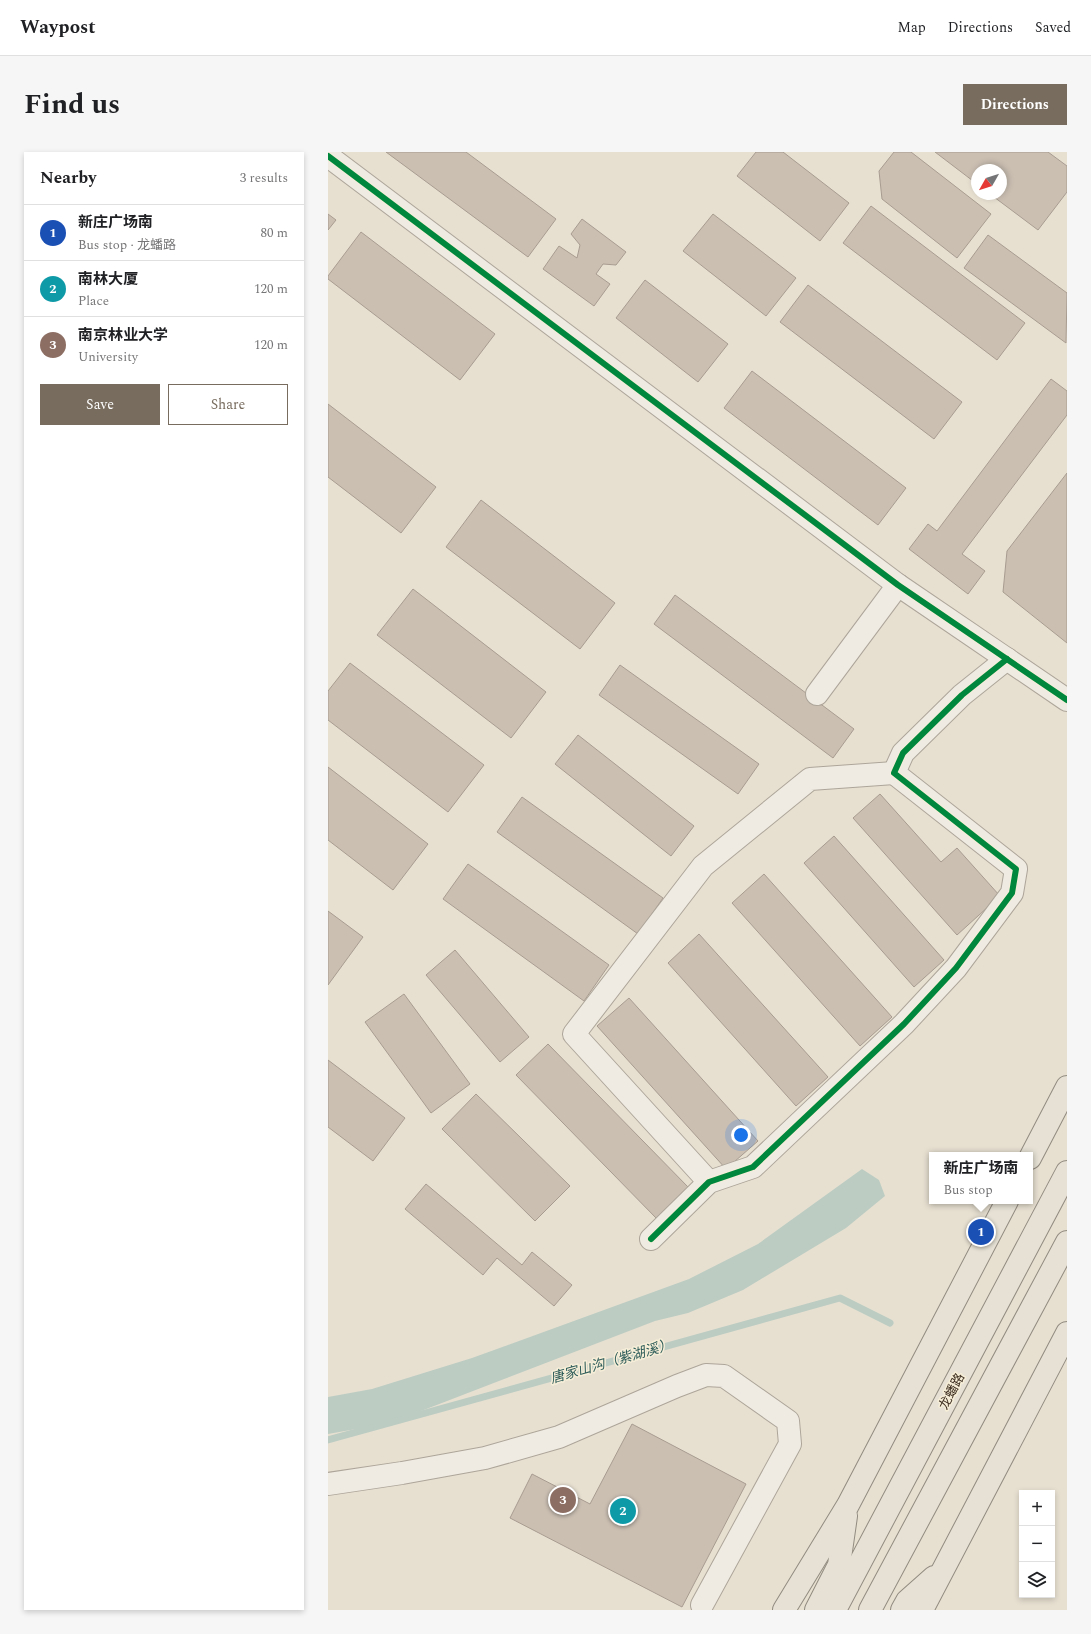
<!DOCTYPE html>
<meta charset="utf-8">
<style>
body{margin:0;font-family:Spectral,"Noto Sans SC",serif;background:#f6f6f6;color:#202124}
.controls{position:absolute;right:12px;bottom:12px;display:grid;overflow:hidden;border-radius:0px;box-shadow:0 2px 6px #0003}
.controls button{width:36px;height:36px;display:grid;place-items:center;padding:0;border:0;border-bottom:1px solid #e0e0e0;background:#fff;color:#202124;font:20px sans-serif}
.compass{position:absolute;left:643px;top:12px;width:36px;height:36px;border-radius:50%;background:#fff;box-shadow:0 2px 6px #0003;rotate:231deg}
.you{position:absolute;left:413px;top:983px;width:14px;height:14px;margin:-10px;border:3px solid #fff;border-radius:50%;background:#1a73e8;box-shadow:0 0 0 6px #1a73e833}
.badge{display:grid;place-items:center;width:26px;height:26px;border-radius:50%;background:#786c5e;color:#fff;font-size:13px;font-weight:700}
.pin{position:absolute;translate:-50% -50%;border:2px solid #fff;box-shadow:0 1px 4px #0006}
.popup{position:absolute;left:601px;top:1000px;width:104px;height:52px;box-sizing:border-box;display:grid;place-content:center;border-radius:0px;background:#fff;filter:drop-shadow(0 1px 3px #0005);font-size:13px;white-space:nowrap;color:#757577}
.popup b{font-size:15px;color:#202124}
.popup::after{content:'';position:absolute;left:50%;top:100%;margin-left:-8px;border:8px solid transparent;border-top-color:#fff}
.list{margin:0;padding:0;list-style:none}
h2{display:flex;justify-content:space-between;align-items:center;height:52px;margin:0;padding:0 16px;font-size:17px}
h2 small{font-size:13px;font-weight:400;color:#757577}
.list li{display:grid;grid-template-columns:26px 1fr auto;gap:12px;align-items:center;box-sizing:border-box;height:56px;padding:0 16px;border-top:1px solid #e0e0e0}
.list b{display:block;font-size:15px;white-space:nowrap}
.list p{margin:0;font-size:13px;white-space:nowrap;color:#757577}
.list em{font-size:13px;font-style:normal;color:#757577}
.actions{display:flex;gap:8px;padding:12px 16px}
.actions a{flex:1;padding:9px 0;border:1px solid #786c5e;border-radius:0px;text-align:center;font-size:14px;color:#786c5e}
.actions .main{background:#786c5e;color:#fff}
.icon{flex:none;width:22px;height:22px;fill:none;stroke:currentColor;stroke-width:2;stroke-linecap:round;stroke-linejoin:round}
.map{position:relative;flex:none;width:739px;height:1458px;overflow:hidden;border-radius:0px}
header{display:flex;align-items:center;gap:24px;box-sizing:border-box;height:56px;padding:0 20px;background:#fff;border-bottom:1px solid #e0e0e0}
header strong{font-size:19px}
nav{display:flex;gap:22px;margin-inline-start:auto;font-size:14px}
.intro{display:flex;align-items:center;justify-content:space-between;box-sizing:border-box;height:96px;padding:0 24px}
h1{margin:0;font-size:28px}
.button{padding:10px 18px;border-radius:0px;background:#786c5e;color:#fff;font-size:14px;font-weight:700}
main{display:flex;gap:24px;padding:0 24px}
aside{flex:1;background:#fff;border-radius:0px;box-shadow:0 2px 6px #0003}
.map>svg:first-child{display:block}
</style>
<header>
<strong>Waypost</strong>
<nav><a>Map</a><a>Directions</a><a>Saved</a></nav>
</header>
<div class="intro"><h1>Find us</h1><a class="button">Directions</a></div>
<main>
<aside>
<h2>Nearby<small>3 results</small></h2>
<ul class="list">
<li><span class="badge" style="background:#1a4fb4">1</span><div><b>新庄广场南</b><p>Bus stop · 龙蟠路</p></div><em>80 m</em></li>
<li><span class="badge" style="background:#0f9aa8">2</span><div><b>南林大厦</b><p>Place</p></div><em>120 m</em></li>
<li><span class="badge" style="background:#8d6e63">3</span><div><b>南京林业大学</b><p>University</p></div><em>120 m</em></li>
</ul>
<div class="actions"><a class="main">Save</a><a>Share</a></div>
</aside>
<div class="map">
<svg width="739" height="1458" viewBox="0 0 739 1458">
<rect width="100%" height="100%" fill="#e7e0d1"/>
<path fill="#bcccc2" d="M534,1017l17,11 6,16 -39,32 -103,62 -55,23 -33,8 -265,102 -62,11v-37l44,-8 100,-31 217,-79 69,-35z"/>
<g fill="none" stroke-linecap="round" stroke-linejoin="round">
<path stroke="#bcccc2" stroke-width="7" d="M0,1288l512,-142 50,25"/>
</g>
<g fill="#cbbfb2" stroke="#a89c90">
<path d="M58,0h80l90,67 -28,38z"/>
<path d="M428,0h27l66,51 -29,38 -83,-65z"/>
<path d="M566,0h17l80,62 -34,44 -75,-59 -3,-28z"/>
<path d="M607,0h113l19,14v26l-29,38 -48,-36h11v-24h-24v14z"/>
<path d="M543,54l154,117 -28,37 -154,-117z"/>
<path d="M0,62l8,6 -8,10z"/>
<path d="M385,62l83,64 -30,38 -83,-65z"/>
<path d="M254,67l44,33 -10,13 -13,-1 -7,10 14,10 -16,22 -51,-37 16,-23 18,12 3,-13 -9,-11z"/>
<path d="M33,80l134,102 -35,46 -132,-101v-3z"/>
<path d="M660,83l79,58 -1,50 -102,-75z"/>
<path d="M317,128l83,64 -30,38 -82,-64z"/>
<path d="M480,133l154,117 -28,37 -154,-117z"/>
<path d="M424,219l154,117 -28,37 -154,-117z"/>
<path d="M723,227l16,12v24l-105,139 23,17 -17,23 -59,-45 19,-25 9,7z"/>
<path d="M0,252l108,83 -35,46 -73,-56z"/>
<path d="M739,321v170l-64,-51 4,-41z"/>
<path d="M153,348l134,103 -35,46 -134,-102z"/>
<path d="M85,437l133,103 -35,46 -134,-103z"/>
<path d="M347,443l179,134 -21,29 -179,-134z"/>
<path d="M22,511l134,102 -36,47 -120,-92v-29z"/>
<path d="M292,513l139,99 -21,30 -139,-99z"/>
<path d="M250,583l116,91 -23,30 -116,-92z"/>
<path d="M0,615l100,77 -35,46 -65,-50z"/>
<path d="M552,642l61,68 16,-14 43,48 -43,39 -104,-117z"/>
<path d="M194,645l141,101 -25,36 -141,-102z"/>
<path d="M506,684l110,124 -30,27 -110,-124z"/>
<path d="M140,712l141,101 -25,36 -141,-102z"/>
<path d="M436,722l128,143 -32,29 -128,-143z"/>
<path d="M0,759l35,26 -35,48z"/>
<path d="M371,782l129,143 -32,29 -128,-143z"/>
<path d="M127,798l74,87 -29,25 -74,-87z"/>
<path d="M76,842l66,90 -39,29 -66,-91z"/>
<path d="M301,846l129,143 -32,28 -129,-143z"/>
<path d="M220,892l141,144 -32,31 -141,-144z"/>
<path d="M0,908l77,58 -32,43 -45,-34z"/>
<path d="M148,942l94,92 -35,35 -93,-92z"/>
<path d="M98,1032l96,81 10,-13 40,33 -18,21 -57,-48 -14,17 -78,-66z"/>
<path d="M304,1272l114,60 -64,123 -172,-89 22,-44 58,30z"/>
</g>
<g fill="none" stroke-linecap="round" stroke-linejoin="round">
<defs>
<g id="minor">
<path d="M0,4l570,429 169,115"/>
<path d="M489,542l81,-109"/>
<path d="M381,1030l-135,-148 129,-168 107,-87 84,-6"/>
<path d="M323,1087l58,-57 44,-15 151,-143 52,-56 56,-75 4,-24 -122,-96 9,-20 59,-58 45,-36"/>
<path d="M0,1332l74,-11 83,-15 74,-21 118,-51 29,-11 18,1 64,45 2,23 -88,161"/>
</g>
<g id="major">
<path d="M702,1006l37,-71"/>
<path d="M456,1458l64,-105 159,-304"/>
<path d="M488,1458l23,-45 7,-49"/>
<path d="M507,1458l232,-438"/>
<path d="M542,1458l197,-368"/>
<path d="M574,1458l5,-9 27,-24"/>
<path d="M594,1458l145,-277"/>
</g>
</defs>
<use href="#minor" stroke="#ada599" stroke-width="24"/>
<use href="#major" stroke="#928b80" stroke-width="24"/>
<use href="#minor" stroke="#efebe3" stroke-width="22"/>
<use href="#major" stroke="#e6e1d4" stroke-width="22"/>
<defs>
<g id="cycleway">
<path d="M0,4l570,429 169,115"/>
<path d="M323,1087l58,-57 44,-15 151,-143 52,-56 56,-75 4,-24 -122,-96 9,-20 59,-58 45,-36"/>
</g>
</defs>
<use href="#cycleway" stroke="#f7eed8" stroke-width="8"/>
<use href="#cycleway" stroke="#00873e" stroke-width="6"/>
</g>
<g text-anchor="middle" stroke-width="3" stroke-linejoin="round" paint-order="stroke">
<g font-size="13" fill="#3d2e20" stroke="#f7eed8">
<text transform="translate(623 1239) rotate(-62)" y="5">龙蟠路</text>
</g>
<g font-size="14" font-style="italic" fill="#2f5d5a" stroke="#f7eed8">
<text transform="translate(283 1209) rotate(-16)" y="5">唐家山沟（紫湖溪）</text>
</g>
</g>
</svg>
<div class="controls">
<button>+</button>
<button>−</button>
<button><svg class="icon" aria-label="layers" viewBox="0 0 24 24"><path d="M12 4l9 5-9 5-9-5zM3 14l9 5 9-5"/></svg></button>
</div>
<svg class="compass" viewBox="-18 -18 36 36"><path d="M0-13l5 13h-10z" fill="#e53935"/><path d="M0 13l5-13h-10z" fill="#757577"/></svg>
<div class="you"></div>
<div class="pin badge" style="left:653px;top:1080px;background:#1a4fb4">1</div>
<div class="popup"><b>新庄广场南</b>Bus stop</div>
<div class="pin badge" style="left:295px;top:1359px;background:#0f9aa8">2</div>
<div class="pin badge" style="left:235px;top:1348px;background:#8d6e63">3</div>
</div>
</main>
